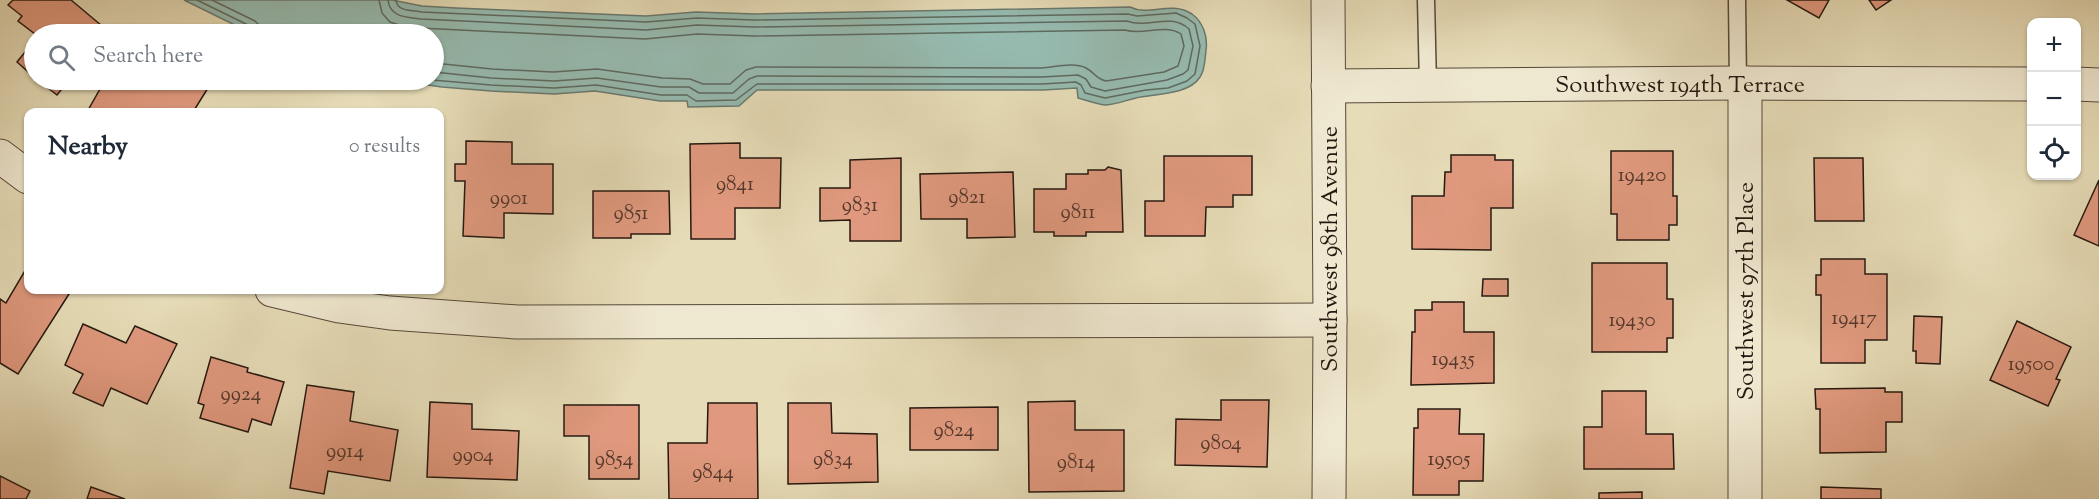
<!DOCTYPE html>
<meta charset="utf-8">
<style>
body{margin:0;font-family:"Sorts Mill Goudy",serif;background:#f6f6f7;color:#1f2937}
.controls{position:absolute;right:18px;top:18px;display:grid;overflow:hidden;border-radius:12px;box-shadow:0 2px 4px #0004}
.controls button{width:54px;height:54px;display:grid;place-items:center;padding:0;border:0;border-bottom:2px solid #e0e1e3;background:#fff;color:#1f2937;font:30px sans-serif}
.list{margin:0;padding:0;list-style:none}
h2{display:flex;justify-content:space-between;align-items:center;height:78px;margin:0;padding:0 24px;font-size:26px}
h2 small{font-size:20px;font-weight:400;color:#747a83}
.icon{flex:none;width:33px;height:33px;fill:none;stroke:currentColor;stroke-width:2;stroke-linecap:round;stroke-linejoin:round}
.map{position:relative;flex:none;width:2099px;height:499px;overflow:hidden}
.search{position:absolute;background:#fff;box-shadow:0 2px 4px #0004;left:24px;top:24px;width:420px;height:66px;display:flex;align-items:center;gap:15px;box-sizing:border-box;padding:0 21px;border-radius:33px;color:#747a83;font-size:22px}
.panel{position:absolute;background:#fff;box-shadow:0 2px 4px #0004;left:24px;top:108px;width:420px;height:186px;border-radius:12px}
.map>svg:first-child{display:block}
</style>
<div class="map">
<svg width="2099" height="499" viewBox="0 0 2099 499">
<rect width="100%" height="100%" fill="#e6dcb7"/>
<filter id="stains"><feTurbulence type="fractalNoise" baseFrequency=".00333" numOctaves="4"/><feColorMatrix values="0 0 0 0 .2 0 0 0 0 .09 0 0 0 0 .02 0 0 0 .5 -.17"/></filter>
<radialGradient id="worn" r=".72"><stop offset=".6" stop-color="#630" stop-opacity="0"/><stop offset="1" stop-color="#630" stop-opacity=".3"/></radialGradient>
<path fill="#96bbb0" stroke="#697a70" stroke-width="1.5" d="M184,0h208l30,6 34,2 190,8 50,-4 59,2 375,-7c20,10 40,-7 62,7 11,8 16,23 14,36 -1,8 -1,21 -6,27 -11,18 -46,17 -64,21 -9,2 -22,7 -31,7 -9,-1 -19,-5 -27,-7l-1,-10 -34,2h-286l-18,16 -51,1 -1,-6h-27l-65,-10 -41,3 -63,-3 -49,-4 -50,-7h42v-46h-181z"/>
<g fill="none" stroke-linecap="round" stroke-linejoin="round">
<g stroke="#5e6a60" stroke-width="1.5">
<path d="M197,0l53,26 4,8"/>
<path d="M212,0l43,21 5,5 1,8"/>
<path d="M379,0l3,13 8,9 9,3 21,3 225,11 52,-5 58,2 370,-6c18,6 40,-7 56,4l3,12 -6,20 -14,6 -58,9c-10,-2 -12,-9 -20,-13 -12,-6 -31,-1 -44,0l-286,-1 -10,3 -16,14h-27l-13,-5 -28,-1 -65,-9 -44,3 -61,-3 -58,-6"/>
<path d="M388,0c2,18 19,17 33,19l225,11 51,-5 58,2 372,-6c21,8 43,-9 62,8l4,17 -5,24 -5,4 -16,6 -62,11 -14,-4 -5,-8 -8,-4 -36,2 -285,-1 -8,3 -16,14h-34l-10,-6h-28l-64,-9 -43,3 -63,-3 -57,-6"/>
<path d="M396,0c1,12 16,10 26,12l224,10 51,-4 58,2 373,-6 9,2 39,-3 11,5 8,6 5,22 -5,28 -8,7 -19,7 -22,2 -41,8 -20,-5 -4,-8 -5,-3 -34,2h-285l-21,16 -40,1 -9,-6h-26l-65,-10 -42,3 -63,-3 -59,-5"/>
</g>
</g>
<g fill="#e0997e" stroke="#261810" stroke-width="1.5">
<path d="M13,0h58l37,31 -3,3h-70l-17,-13 4,-5 -14,-11z"/>
<path d="M1787,0h42l-10,18z"/>
<path d="M1869,0h22l-15,10z"/>
<path d="M34,41v36l-17,-15z"/>
<path d="M38,80h31l-12,15z"/>
<path d="M111,80h102l-20,32h-106l17,-30 4,2z"/>
<path d="M466,141l46,1v22h41v50l-49,-1v25l-41,-2 2,-55h-10v-17h11z"/>
<path d="M740,143v15h41l-1,50h-45v31h-44l-1,-95z"/>
<path d="M1611,151h62v45h4v29h-8v15h-52v-26h-6z"/>
<path d="M1451,155h44v5h18v48h-22v42l-79,-1v-53h32l1,-24h6z"/>
<path d="M1164,156h88v39h-19v12h-27l-1,29h-60v-35h19z"/>
<path d="M901,158v83h-51v-21l-30,1v-33h30v-28z"/>
<path d="M1814,158h49l1,63h-49z"/>
<path d="M1108,167l13,3 2,62h-37v4h-32v-4h-20v-43h32v-15h22v-4h17z"/>
<path d="M1013,172l2,65 -48,1v-19h-46l-1,-45z"/>
<path d="M2099,180v66l-25,-11z"/>
<path d="M593,191h76l1,43h-39v4h-38z"/>
<path d="M1821,259h44v15h22v66h-22v23h-44v-68h-5v-20h5z"/>
<path d="M1592,263h75v36h6v39h-6v14h-75z"/>
<path d="M26,269l2,2v19h33l8,4 -51,80 -18,-11v-64l6,4z"/>
<path d="M1483,279h25v17h-26z"/>
<path d="M1432,302h32v30h30v51l-83,2 1,-53h3v-22h17z"/>
<path d="M1914,316l28,1 -2,47 -24,-1v-12h-3z"/>
<path d="M2017,321l54,26 -15,32 4,1 -12,26 -58,-26z"/>
<path d="M83,324l43,19 9,-17 42,18 -30,60 -36,-16 -8,18 -30,-13 10,-19 -18,-9z"/>
<path d="M211,357l37,11 -1,4 37,10 -13,43 -19,-6 -4,13 -48,-14 4,-13 -6,-2z"/>
<path d="M307,385l47,7 -4,29 48,9 -8,51 -62,-10 -4,23 -34,-6z"/>
<path d="M1885,388v4h17v30h-16v30l-66,1v-44h-4l-1,-20z"/>
<path d="M1602,391h44v43h27l1,35h-90v-42h18z"/>
<path d="M1221,400h48l-2,67 -92,-2 1,-46 45,1z"/>
<path d="M1075,401v29h49v61l-95,1 -1,-90z"/>
<path d="M430,402l42,2v25l47,2 -2,49 -90,-3z"/>
<path d="M708,403h49l1,96h-89l-1,-56h39z"/>
<path d="M788,403h43l1,30 45,1 1,48 -90,2z"/>
<path d="M564,405h75v74h-50v-43h-25z"/>
<path d="M998,407v43h-88v-42z"/>
<path d="M1418,409h42l-1,25h25l-1,47h-24v14h-46l1,-67h4z"/>
<path d="M0,476l30,15 -4,8h-26z"/>
<path d="M91,487l34,12h-38z"/>
<path d="M1821,487l60,2v10h-60z"/>
<path d="M1642,492v7h-43v-6z"/>
</g>
<g fill="none" stroke-linecap="round" stroke-linejoin="round">
<defs>
<g id="service">
<path d="M1426,0l2,85"/>
<path d="M1737,0l1,83"/>
</g>
<g id="minor">
<path d="M1328,0l2,320 -1,179"/>
<path d="M1745,83v416"/>
<path d="M2076,84l23,1"/>
<path d="M1328,86l410,-3 294,1"/>
<path d="M0,156l28,21"/>
<path d="M272,290l67,16 51,7 127,9 813,-2"/>
</g>
</defs>
<use href="#service" stroke="#56493a" stroke-width="19"/>
<use href="#minor" stroke="#56493a" stroke-width="35"/>
<use href="#service" stroke="#efe8d0" stroke-width="16"/>
<use href="#minor" stroke="#efe8d0" stroke-width="33"/>
</g>
<g text-anchor="middle" stroke-width="4.5" stroke-linejoin="round" paint-order="stroke">
<g font-size="21" fill="#54382c">
<text x="1642" y="181">19420</text>
<text x="735" y="190">9841</text>
<text x="967" y="203">9821</text>
<text x="509" y="204">9901</text>
<text x="860" y="211">9831</text>
<text x="1078" y="218">9811</text>
<text x="631" y="219">9851</text>
<text x="1854" y="324">19417</text>
<text x="1632" y="326">19430</text>
<text x="1453" y="365">19435</text>
<text x="2031" y="370">19500</text>
<text x="241" y="400">9924</text>
<text x="954" y="436">9824</text>
<text x="1221" y="449">9804</text>
<text x="345" y="457">9914</text>
<text x="473" y="461">9904</text>
<text x="614" y="465">9854</text>
<text x="833" y="465">9834</text>
<text x="1449" y="465">19505</text>
<text x="1076" y="468">9814</text>
<text x="713" y="478">9844</text>
</g>
<g font-size="24" fill="#261810" stroke="#efe8d0">
<text x="1680" y="92">Southwest 194th Terrace</text>
<text transform="translate(1329 249) rotate(-90)" y="8">Southwest 98th Avenue</text>
<text transform="translate(1745 291) rotate(-90)" y="8">Southwest 97th Place</text>
</g>
</g>
<rect width="100%" height="100%" filter="url(#stains)"/>
<rect width="100%" height="100%" fill="url(#worn)"/>
</svg>
<div class="controls">
<button>+</button>
<button>−</button>
<button><svg class="icon" aria-label="locate" viewBox="0 0 24 24"><circle cx="12" cy="12" r="6"/><path d="M12 2v4M12 18v4M2 12h4M18 12h4"/></svg></button>
</div>
<div class="search"><svg class="icon" aria-label="search" viewBox="0 0 24 24"><circle cx="10" cy="10" r="6"/><path d="M15 15l6 6"/></svg>Search here</div>
<section class="panel">
<h2>Nearby<small>0 results</small></h2>
<ul class="list">
</ul>
</section>
</div>
